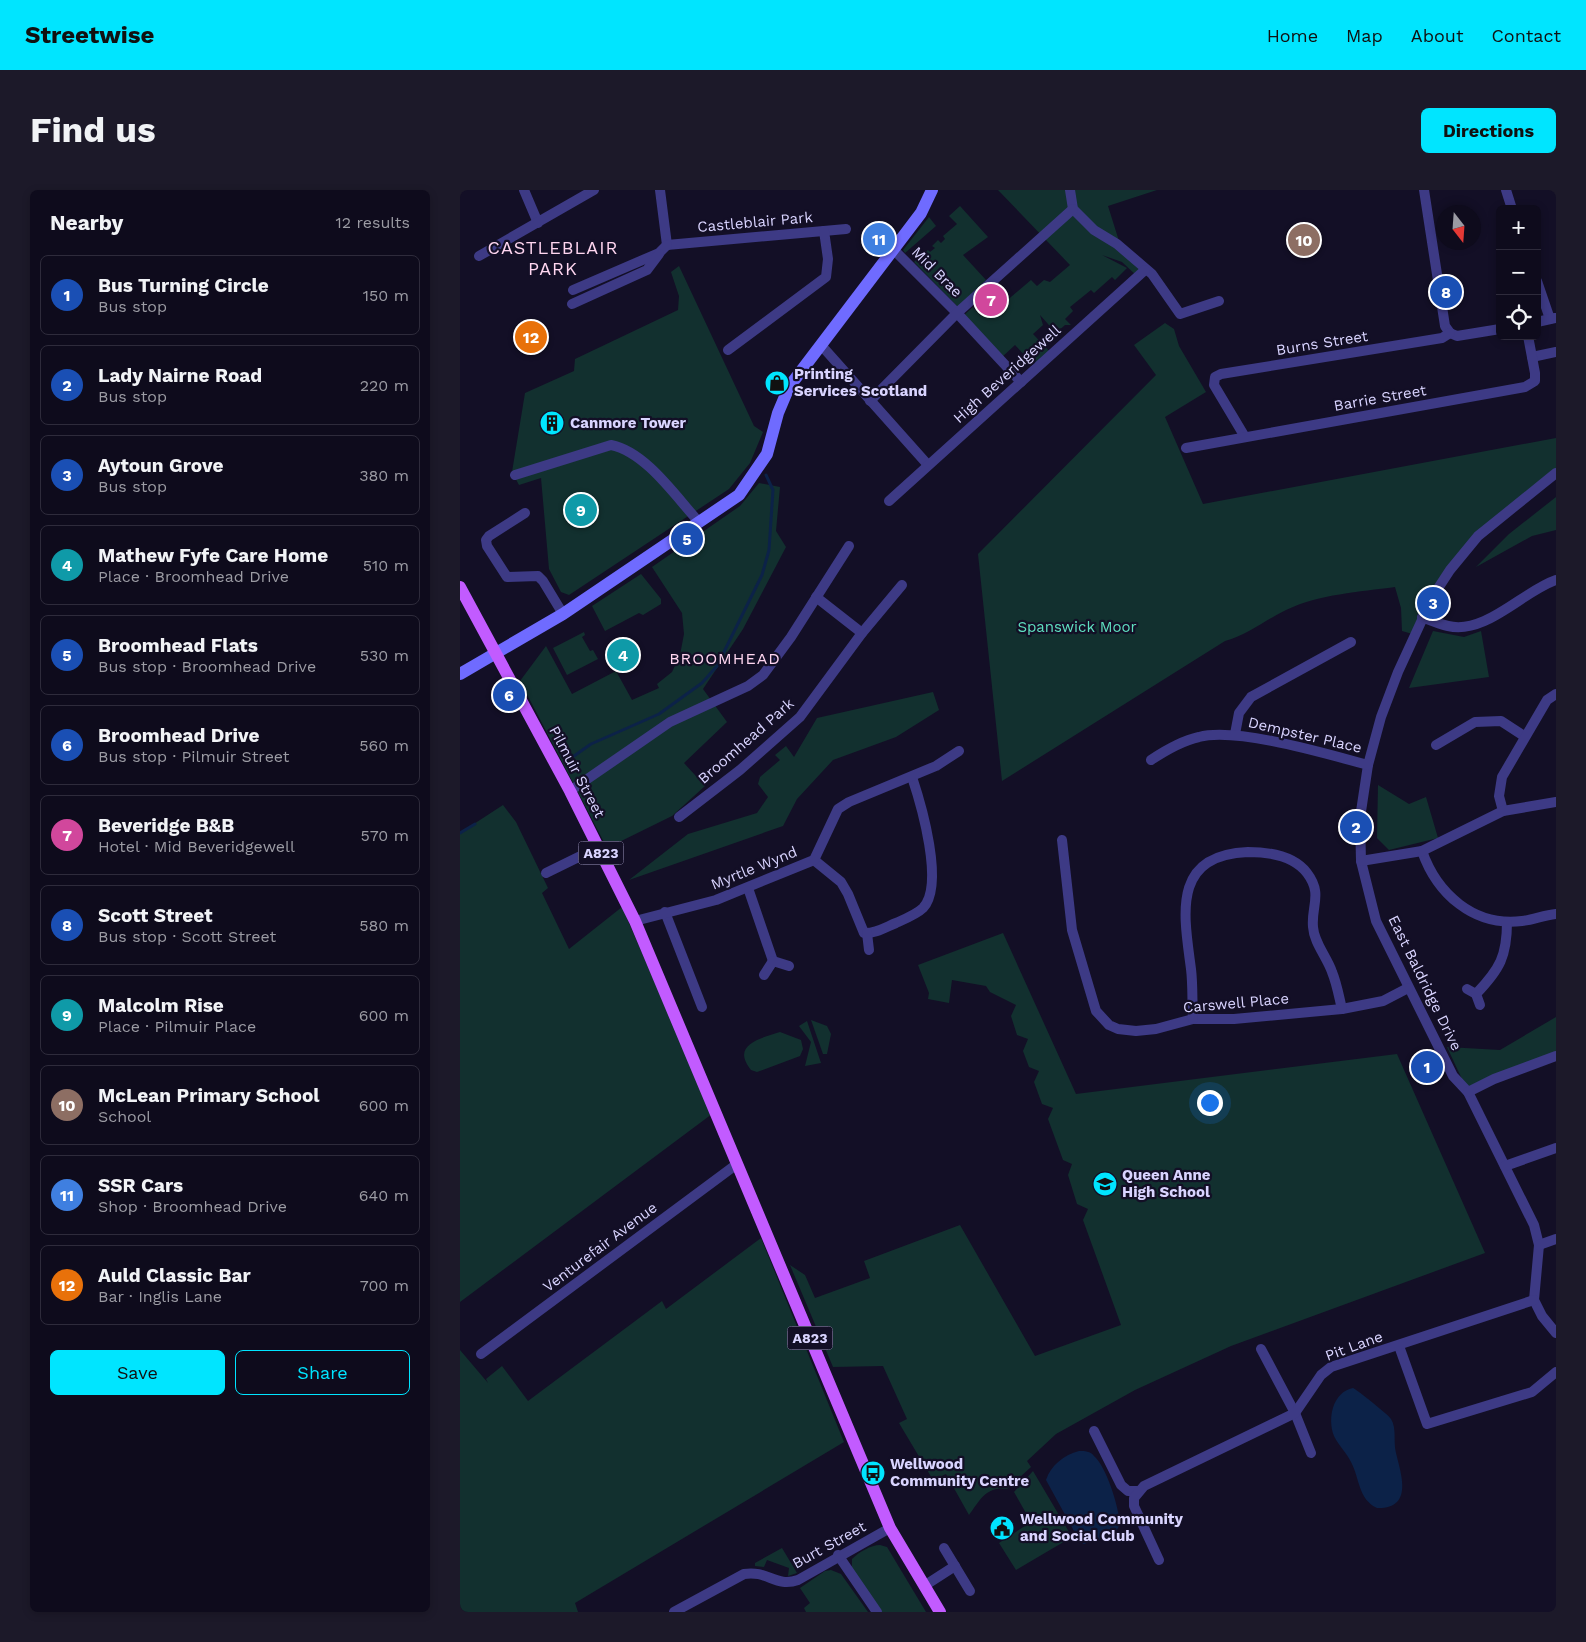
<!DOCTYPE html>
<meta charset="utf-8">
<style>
body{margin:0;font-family:"Work Sans",sans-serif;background:#1c1929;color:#f1f3f6}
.controls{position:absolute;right:15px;top:15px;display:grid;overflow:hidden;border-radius:8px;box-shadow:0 2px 8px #0003}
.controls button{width:45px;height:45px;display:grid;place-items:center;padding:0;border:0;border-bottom:1px solid #2e2b3b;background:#0e0b1c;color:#f1f3f6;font:25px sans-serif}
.compass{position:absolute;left:976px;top:15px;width:45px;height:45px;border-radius:50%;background:#0e0b1c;box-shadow:0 2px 8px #0003;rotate:163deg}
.you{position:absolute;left:749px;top:912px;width:18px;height:18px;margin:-12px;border:4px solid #fff;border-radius:50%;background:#1a73e8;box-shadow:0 0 0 8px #1a73e833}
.badge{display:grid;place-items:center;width:32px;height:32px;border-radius:50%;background:#00e5ff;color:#fff;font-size:16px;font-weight:700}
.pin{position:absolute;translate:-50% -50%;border:2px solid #fff;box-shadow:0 1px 5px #0006}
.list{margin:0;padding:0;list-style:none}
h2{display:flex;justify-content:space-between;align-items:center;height:65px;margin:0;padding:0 20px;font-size:21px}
h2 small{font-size:16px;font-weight:400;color:#9b9ba3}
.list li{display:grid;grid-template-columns:32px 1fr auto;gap:15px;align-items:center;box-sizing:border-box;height:80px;margin:0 10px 10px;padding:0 10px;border:1px solid #2e2b3b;border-radius:8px}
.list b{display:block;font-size:19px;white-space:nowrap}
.list p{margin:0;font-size:16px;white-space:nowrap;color:#9b9ba3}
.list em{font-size:16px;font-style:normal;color:#9b9ba3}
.actions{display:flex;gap:10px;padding:15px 20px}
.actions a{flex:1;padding:11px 0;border:1px solid #00e5ff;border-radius:8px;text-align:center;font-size:18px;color:#00e5ff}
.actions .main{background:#00e5ff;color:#111}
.icon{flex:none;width:28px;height:28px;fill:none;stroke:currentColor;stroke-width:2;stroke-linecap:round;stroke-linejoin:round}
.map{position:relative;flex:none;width:1096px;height:1422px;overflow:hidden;border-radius:8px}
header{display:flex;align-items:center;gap:30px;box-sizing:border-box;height:70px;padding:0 25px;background:#00e5ff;color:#111}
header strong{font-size:24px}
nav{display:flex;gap:28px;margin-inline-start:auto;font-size:18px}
.intro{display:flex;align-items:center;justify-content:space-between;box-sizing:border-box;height:120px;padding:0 30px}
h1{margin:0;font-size:35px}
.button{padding:12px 22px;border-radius:8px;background:#00e5ff;color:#111;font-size:18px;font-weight:700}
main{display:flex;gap:30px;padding:0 30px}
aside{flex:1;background:#0e0b1c;border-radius:8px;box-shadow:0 2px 8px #0003}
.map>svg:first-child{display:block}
</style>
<header>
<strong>Streetwise</strong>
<nav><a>Home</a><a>Map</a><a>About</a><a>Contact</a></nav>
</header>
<div class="intro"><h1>Find us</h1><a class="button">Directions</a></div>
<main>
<aside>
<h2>Nearby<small>12 results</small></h2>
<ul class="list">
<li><span class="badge" style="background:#1a4fb4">1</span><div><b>Bus Turning Circle</b><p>Bus stop</p></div><em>150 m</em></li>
<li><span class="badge" style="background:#1a4fb4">2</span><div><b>Lady Nairne Road</b><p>Bus stop</p></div><em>220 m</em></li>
<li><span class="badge" style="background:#1a4fb4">3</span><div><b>Aytoun Grove</b><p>Bus stop</p></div><em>380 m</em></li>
<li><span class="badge" style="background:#0f9aa8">4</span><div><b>Mathew Fyfe Care Home</b><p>Place · Broomhead Drive</p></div><em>510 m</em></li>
<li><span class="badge" style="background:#1a4fb4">5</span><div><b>Broomhead Flats</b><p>Bus stop · Broomhead Drive</p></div><em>530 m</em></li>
<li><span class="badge" style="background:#1a4fb4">6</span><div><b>Broomhead Drive</b><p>Bus stop · Pilmuir Street</p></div><em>560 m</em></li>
<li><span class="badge" style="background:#d1479c">7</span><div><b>Beveridge B&amp;B</b><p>Hotel · Mid Beveridgewell</p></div><em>570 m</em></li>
<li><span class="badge" style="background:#1a4fb4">8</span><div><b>Scott Street</b><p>Bus stop · Scott Street</p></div><em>580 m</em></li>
<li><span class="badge" style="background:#0f9aa8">9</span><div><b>Malcolm Rise</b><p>Place · Pilmuir Place</p></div><em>600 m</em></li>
<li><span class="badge" style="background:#8d6e63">10</span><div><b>McLean Primary School</b><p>School</p></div><em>600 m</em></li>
<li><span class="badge" style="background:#3f7fe0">11</span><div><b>SSR Cars</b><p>Shop · Broomhead Drive</p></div><em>640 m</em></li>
<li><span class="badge" style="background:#e8710a">12</span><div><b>Auld Classic Bar</b><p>Bar · Inglis Lane</p></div><em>700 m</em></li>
</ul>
<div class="actions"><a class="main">Save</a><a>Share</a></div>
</aside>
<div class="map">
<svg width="1096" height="1422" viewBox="0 0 1096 1422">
<rect width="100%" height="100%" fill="#130f26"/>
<g fill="#12302f">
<path d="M538,0h159l-49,16 11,35 26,29 -7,7 -16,-15 -20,-7 25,13 -12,12 -3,-3 -18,16 -3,-3 -21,17 3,4 -8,8 6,6h-6l-9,8 -16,-18 3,10 -10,9 19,20 -16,14 -21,-23 -14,13 -38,-42 10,-9 8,9 11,-8 4,4 7,-6 -4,-5 3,-2 3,3 26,-22 6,6 7,-6 6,2 20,-17z"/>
<path d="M500,16l28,31 -25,18 23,25 -28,27 -44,-45 3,-3 2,3 5,-4 -3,-3 7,-5 2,2 5,-4 -3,-2 6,-6 3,3 4,-4 -2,-3 14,-12 -8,-8z"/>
<path d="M469,27l7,9 -31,27 -2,-3z"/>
<path d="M219,76l75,160 9,6 -13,31 -21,26 -160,106 -8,-3 -12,-23 -8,-91 -22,7 -7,-13 13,-79 49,-22 1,-12 103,-49 1,-14 -8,-24z"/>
<path d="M705,133l9,6 5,17 27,46 -41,25 38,87 353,-66v35l-78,63 -28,34 -34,65 -14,-4 -1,-23 -6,-21c-36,5 -75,7 -109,23 -21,10 -38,25 -61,31l-223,140 -24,-227 178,-179 -22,-30z"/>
<path d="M299,293l21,4 -4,44 10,16 -43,82 -40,60 24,33 -43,41 21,23 -33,30 -65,32 -87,-167 26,-35 26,48 44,-23 16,29 27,-12 -2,-4 15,-12 8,-17 4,-21 -2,-21 -30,-46 88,-61z"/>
<path d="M1096,307v33l-24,6 -56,31 33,-33z"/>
<path d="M181,384l20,25v5l-18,11 -4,-2 -34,18 -13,-25z"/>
<path d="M973,441l31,6 17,-6 8,46 -80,11z"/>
<path d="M124,442l1,3 -3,2 8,14 3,-1 5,9 -31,16 -14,-27z"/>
<path d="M473,502l6,18 -43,27 -63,23 -36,39 -14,27 -154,54 59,-46 69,-21 11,-16 -10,-13 2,-7 20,-17 -5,-5 11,-9 8,11 23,-39z"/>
<path d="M918,595l31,19 17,-7 12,41 -49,12 -12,-12z"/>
<path d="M43,615l13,17 32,66 -6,5 27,56 53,-42 90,207 -252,188v-469z"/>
<path d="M543,743l73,161 321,-40 88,199 -254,93 -96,44 -79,44 -29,27 4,6 -24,22c-20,-4 -28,12 -38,26l-23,-41 -13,6 -34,-57 8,-4 -24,-53 -50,1 -43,-102 15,10 10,23 55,-20 -6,-17 96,-36 75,131 86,-31 -38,-105 5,-11 -11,-5 -9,-29 4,-11 -9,-4 -15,-41 5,-11 -11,-4 -8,-22 5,-11 -10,-4 -6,-16 5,-12 -11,-4 -6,-19 5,-11 -26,-13 -4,-6 -34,-6 -3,23 -21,-4 1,-6 -11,-28z"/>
<path d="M1096,827v39l-88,36 -21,-45 53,3z"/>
<path d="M351,830l16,6 4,8 -4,20h-4z"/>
<path d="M347,831l14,42 -16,3 6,-24 -12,-16z"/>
<path d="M320,842l21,8 2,9 -3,7 -43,16 -6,-2c-21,-26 11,-32 29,-38z"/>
<path d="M301,1048l83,204 -269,161 3,9h-118v-262l28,33 -2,-4 16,-13 26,35 134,-100 4,8z"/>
<path d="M573,1281l39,66 -56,33 -17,-27 32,-21 -17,-30z"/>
<path d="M420,1355l7,2 39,65h-44l-30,-44v-9c7,-7 19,-14 28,-14z"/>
<path d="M322,1358l15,25 -9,3 1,-8 -22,-8 -3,7 -9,-1v-3z"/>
<path d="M371,1380l10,4 27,38h-62l-2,-4 6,-5 -10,-15 25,-17z"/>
</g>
<g fill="#0c2248">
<path d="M893,1198c3,1 37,28 38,31 6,10 2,22 5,34 5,21 18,56 -19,55 -19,-9 -17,-29 -26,-46 -4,-9 -13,-17 -17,-26 -7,-18 -1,-44 19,-48z"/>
<path d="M619,1261c6,0 11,0 15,5 13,12 24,49 26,67 -4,16 -24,16 -36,21l-4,-2 -34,-62c5,-15 18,-25 33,-29z"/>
</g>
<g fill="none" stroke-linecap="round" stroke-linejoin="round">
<g stroke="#0c2248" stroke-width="3">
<path d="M114,566l17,-12 68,-30 43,-31 15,-17 45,-91 7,-25 4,-60 -7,-15"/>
<path d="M0,643l15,-9"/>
</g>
<g stroke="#3d3a85" stroke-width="10">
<path d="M64,0l14,33"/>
<path d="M200,0l7,55"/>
<path d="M610,0l3,19 21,21 23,14 35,30 28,40 39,-13"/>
<path d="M964,0l21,136 5,7"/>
<path d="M1046,0l6,19"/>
<path d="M207,55l179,-16"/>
<path d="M434,60l63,63 64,69"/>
<path d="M19,66l115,-66"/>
<path d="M1077,91l13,38"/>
<path d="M113,100l86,-37 8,-8"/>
<path d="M112,114l75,-34 12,-16"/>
<path d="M1077,132l18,-4"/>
<path d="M990,143l7,3 43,-7"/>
<path d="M361,155l107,120"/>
<path d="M268,160l98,-73 2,-18 -4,-28"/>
<path d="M1072,167l24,-5"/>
<path d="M410,211l87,-88 116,-104"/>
<path d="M785,247l-31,-52 1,-8 6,-3 221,-36 8,-5"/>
<path d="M726,258l339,-61 10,-6v-8l-7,-37"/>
<path d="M1096,283l-78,63 -28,34 -17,26 -35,76 -17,45 -13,48 -8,53 1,43 15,60 77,155 15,16 66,133 5,20 -5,55 8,16 14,17"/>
<path d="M55,285l96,-30c35,7 65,52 88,77"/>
<path d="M429,311l256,-231"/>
<path d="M65,323l-36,23 -3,4 1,6 20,31 31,-1 5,5 20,33"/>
<path d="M356,407l46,36"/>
<path d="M962,427c8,3 17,7 26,9 38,9 75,-35 108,-46"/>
<path d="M775,544l4,-21 12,-16 100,-55"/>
<path d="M976,555l39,-23 26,-1 23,15"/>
<path d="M691,570c15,-10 30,-19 48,-23 38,-10 128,17 169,28"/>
<path d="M110,601l100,-69 78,-36 15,-11 28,-38 58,-91"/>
<path d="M1043,621l-4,-15 3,-19 45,-77 9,-6"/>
<path d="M219,627l61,-47 60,-53 62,-84 40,-48"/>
<path d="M602,650l10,90 24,81 13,14 9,4 18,2 20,-2 37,-10h41l108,-10 41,-8 25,-13"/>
<path d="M962,661c15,43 52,76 100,70 11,-1 22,-6 34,-7"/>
<path d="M354,670l27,22 7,12 16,39c11,1 22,-6 32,-10 9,-4 21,-9 27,-15 22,-23 -2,-104 -11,-131"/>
<path d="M901,671l61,-10 81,-40 53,-9"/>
<path d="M86,683l53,-26"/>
<path d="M288,698l25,73"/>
<path d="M205,722l37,95"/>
<path d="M175,731l81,-21 98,-40 24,-51 11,-7 87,-36 23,-15"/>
<path d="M407,743l2,17"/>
<path d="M304,785l9,-14 16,5"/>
<path d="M1007,799l9,5"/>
<path d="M1020,815l-4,-11c24,-25 31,-38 31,-72"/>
<path d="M733,829c-1,-17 0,-34 -2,-50 -7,-54 -20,-114 57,-117 20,0 46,4 59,21 16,21 4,33 6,54 1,16 14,30 19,45 5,12 7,25 10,37"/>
<path d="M1008,902l26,-13 62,-23"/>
<path d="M1045,976l51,-18"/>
<path d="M1079,1055l17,-6"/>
<path d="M939,1156l28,78 105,-32 24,-20"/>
<path d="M801,1159l34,64 16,40"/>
<path d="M21,1164l256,-190"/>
<path d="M634,1241l27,54 7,6h10"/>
<path d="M484,1358l26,43"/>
<path d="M378,1365l39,57"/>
<path d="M699,1370l-25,-54v-8l10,-12 151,-73 26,-38 10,-8 203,-67"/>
<path d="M464,1396l31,-20"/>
<path d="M214,1422l70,-38c24,-4 32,14 54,6l92,-52"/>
</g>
<path stroke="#6f6bff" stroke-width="12" d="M0,484l103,-60 176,-119 28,-41 11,-41 11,-26 132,-174 11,-23"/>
<path stroke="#c25bff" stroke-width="12" d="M0,397l110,204 65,130 255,607 50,84"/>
</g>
<defs>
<symbol id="shop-disc" viewBox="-11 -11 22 22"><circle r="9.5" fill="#00e5ff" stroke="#130f26"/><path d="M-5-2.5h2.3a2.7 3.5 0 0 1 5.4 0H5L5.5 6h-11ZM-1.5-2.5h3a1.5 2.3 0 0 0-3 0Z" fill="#111"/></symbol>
<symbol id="building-disc" viewBox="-11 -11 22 22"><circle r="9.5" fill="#00e5ff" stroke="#130f26"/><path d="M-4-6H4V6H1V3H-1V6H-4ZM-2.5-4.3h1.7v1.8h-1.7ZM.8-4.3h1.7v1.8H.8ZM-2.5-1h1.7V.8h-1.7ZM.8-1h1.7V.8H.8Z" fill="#111"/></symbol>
<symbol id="school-disc" viewBox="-11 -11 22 22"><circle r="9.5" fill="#00e5ff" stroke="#130f26"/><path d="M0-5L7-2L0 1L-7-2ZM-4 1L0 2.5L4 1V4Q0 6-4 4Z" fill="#111"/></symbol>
<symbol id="bus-disc" viewBox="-11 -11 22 22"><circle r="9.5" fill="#00e5ff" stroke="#130f26"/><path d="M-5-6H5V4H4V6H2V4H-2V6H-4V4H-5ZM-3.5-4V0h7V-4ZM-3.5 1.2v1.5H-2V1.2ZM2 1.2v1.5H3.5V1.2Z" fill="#111"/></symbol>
<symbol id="civic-disc" viewBox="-11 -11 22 22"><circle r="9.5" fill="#00e5ff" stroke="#130f26"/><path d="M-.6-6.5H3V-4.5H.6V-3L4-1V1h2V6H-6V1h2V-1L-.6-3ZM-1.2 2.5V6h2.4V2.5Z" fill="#111"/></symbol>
</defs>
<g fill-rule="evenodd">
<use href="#shop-disc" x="303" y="179" width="28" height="28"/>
<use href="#building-disc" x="78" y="219" width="28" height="28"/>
<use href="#school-disc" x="631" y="980" width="28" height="28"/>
<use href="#bus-disc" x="399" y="1269" width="28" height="28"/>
<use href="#civic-disc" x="528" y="1324" width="28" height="28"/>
</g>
<g text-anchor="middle" stroke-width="4.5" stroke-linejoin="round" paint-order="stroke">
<g fill="#130f26" stroke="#9e99be" stroke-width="1">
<rect x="118.5" y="651.5" width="45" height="23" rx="4"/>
<rect x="327.5" y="1136.5" width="45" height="23" rx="4"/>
</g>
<g font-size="14" font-weight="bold" fill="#d9d4ff">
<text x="141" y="668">A823</text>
<text x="350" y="1153">A823</text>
</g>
<g font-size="15" fill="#d9d4ff" stroke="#130f26">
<text transform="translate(295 32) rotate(-5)" y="5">Castleblair Park</text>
<text transform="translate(477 82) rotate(45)" y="5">Mid Brae</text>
<text transform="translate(862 153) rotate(-9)" y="5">Burns Street</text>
<text transform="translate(547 184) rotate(-42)" y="5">High Beveridgewell</text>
<text transform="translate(920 208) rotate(-10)" y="5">Barrie Street</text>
<text transform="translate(845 545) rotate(13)" y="5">Dempster Place</text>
<text transform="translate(286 551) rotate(-41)" y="5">Broomhead Park</text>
<text transform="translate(117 582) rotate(62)" y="5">Pilmuir Street</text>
<text transform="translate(294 678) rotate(-22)" y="5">Myrtle Wynd</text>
<text transform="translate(965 793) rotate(64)" y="5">East Baldridge Drive</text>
<text transform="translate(776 813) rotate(-5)" y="5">Carswell Place</text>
<text transform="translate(140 1057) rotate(-37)" y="5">Venturefair Avenue</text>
<text transform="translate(894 1156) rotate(-20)" y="5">Pit Lane</text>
<text transform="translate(369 1355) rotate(-29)" y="5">Burt Street</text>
</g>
<g font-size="15" font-weight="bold" fill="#d9d4ff" stroke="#130f26" text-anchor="start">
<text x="334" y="189">Printing<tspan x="334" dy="17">Services Scotland</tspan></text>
<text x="110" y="238">Canmore Tower</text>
<text x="662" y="990">Queen Anne<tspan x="662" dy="17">High School</tspan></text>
<text x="430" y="1279">Wellwood<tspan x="430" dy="17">Community Centre</tspan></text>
<text x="560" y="1334">Wellwood Community<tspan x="560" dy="17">and Social Club</tspan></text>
</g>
<g font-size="15" fill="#5fe0c0" stroke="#130f26">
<text x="617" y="442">Spanswick Moor</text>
</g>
<g font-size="16" letter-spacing="1" fill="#ffd6f0" stroke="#130f26">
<text x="265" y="474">BROOMHEAD</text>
</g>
<g font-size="18" letter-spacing="1" fill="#ffd6f0" stroke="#130f26">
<text x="93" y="64">CASTLEBLAIR<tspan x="93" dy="21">PARK</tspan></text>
</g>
</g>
</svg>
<div class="controls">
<button>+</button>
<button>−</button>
<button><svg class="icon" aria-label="locate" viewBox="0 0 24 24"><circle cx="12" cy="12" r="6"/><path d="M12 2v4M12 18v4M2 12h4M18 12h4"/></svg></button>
</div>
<svg class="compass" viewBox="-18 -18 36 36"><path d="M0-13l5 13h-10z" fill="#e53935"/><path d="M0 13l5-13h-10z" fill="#9b9ba3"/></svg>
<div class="you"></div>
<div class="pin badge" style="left:967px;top:877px;background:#1a4fb4">1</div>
<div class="pin badge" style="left:896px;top:637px;background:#1a4fb4">2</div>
<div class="pin badge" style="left:973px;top:413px;background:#1a4fb4">3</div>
<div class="pin badge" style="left:163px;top:465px;background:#0f9aa8">4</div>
<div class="pin badge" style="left:227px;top:349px;background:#1a4fb4">5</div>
<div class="pin badge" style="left:49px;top:505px;background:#1a4fb4">6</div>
<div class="pin badge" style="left:531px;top:110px;background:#d1479c">7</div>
<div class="pin badge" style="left:986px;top:102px;background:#1a4fb4">8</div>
<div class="pin badge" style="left:121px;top:320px;background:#0f9aa8">9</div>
<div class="pin badge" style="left:844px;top:50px;background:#8d6e63">10</div>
<div class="pin badge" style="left:419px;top:49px;background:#3f7fe0">11</div>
<div class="pin badge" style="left:71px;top:147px;background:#e8710a">12</div>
</div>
</main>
